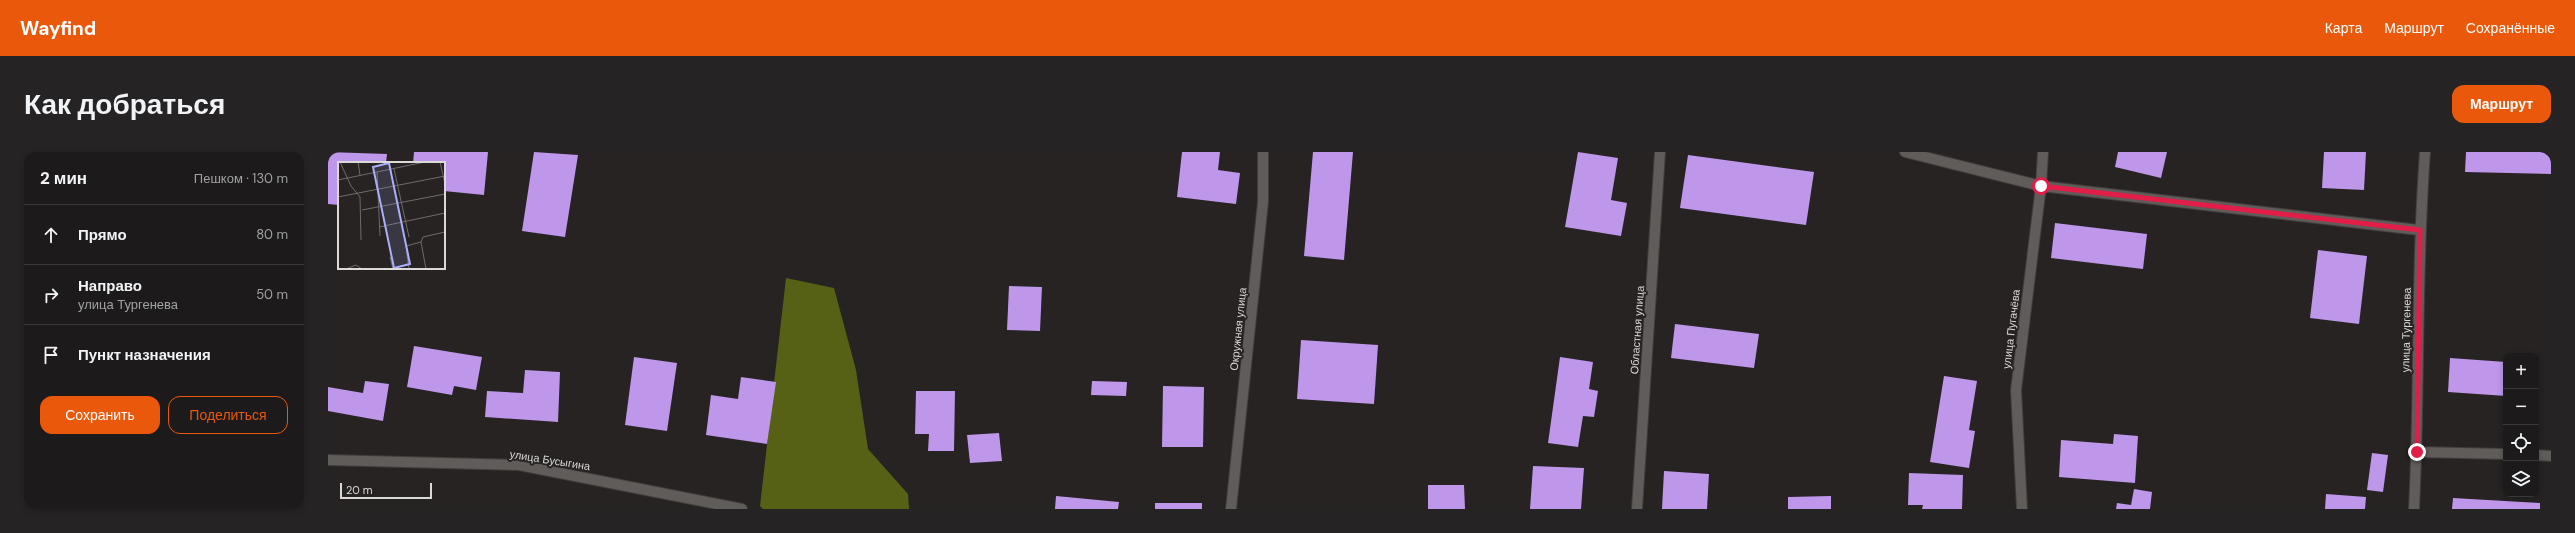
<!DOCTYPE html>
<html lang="ru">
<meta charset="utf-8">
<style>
body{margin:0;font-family:"DM Sans",sans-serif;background:#252323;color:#f1f3f6}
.controls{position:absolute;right:12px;bottom:12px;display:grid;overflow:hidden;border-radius:8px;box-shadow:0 2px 6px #0003}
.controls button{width:36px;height:36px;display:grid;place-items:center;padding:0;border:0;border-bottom:1px solid #3a3839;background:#1c1a1a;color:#f1f3f6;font:20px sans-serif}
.scale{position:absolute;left:12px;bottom:10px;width:92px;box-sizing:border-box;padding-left:4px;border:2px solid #dcdad9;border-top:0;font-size:11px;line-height:14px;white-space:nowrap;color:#dcdad9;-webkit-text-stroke:3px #262322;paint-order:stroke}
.stop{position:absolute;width:12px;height:12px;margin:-9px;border:3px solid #e11d48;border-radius:50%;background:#fff}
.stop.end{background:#e11d48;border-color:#fff;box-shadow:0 1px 4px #0008}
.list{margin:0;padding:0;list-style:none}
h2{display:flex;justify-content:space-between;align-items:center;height:52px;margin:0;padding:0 16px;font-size:17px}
h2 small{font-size:13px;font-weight:400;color:#a0a1a2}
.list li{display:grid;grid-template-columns:26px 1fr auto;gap:12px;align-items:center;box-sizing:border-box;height:60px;padding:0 16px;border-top:1px solid #3a3839}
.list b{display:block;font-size:15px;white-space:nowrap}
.list p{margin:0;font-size:13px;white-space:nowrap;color:#a0a1a2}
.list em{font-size:13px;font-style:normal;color:#a0a1a2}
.actions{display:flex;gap:8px;padding:12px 16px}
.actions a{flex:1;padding:9px 0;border:1px solid #ea580c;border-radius:12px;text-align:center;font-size:14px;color:#ea580c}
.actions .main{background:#ea580c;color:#fff}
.icon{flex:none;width:22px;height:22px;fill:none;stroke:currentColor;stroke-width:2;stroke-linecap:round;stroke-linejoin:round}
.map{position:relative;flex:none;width:2223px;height:357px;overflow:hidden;border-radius:12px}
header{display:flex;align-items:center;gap:24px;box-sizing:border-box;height:56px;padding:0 20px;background:#ea580c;color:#fff}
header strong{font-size:19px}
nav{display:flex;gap:22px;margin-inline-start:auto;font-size:14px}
.intro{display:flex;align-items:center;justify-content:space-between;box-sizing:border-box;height:96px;padding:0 24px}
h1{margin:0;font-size:28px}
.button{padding:10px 18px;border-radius:12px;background:#ea580c;color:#fff;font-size:14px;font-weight:700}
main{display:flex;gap:24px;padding:0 24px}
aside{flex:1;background:#1c1a1a;border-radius:12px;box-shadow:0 2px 6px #0003}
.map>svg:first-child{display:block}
</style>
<header>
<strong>Wayfind</strong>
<nav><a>Карта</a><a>Маршрут</a><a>Сохранённые</a></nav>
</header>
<div class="intro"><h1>Как добраться</h1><a class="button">Маршрут</a></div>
<main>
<aside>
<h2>2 мин<small>Пешком · 130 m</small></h2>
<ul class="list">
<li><svg class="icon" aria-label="ahead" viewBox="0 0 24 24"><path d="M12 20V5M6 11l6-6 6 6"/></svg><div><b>Прямо</b></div><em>80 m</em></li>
<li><svg class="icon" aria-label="right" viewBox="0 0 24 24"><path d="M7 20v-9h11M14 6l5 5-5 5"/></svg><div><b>Направо</b><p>улица Тургенева</p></div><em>50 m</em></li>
<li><svg class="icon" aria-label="arrive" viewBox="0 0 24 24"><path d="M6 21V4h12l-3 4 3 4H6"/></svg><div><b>Пункт назначения</b></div></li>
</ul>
<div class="actions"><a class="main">Сохранить</a><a>Поделиться</a></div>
</aside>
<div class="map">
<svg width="2223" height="357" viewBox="0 0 2223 357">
<rect width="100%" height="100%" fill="#262322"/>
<path fill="#566115" d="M458,126l48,10 22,82 12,79 40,45 1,15h-146l-3,-3z"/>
<g fill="#be97ea">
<path d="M0,0l59,2 -1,9h-47v42l-11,-1z"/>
<path d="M86,0h74l-4,43 -40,-4v-28h-31z"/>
<path d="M206,0l44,3 -13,82 -43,-6z"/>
<path d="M854,0h38l-2,18 22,3 -4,31 -59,-7z"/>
<path d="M985,0h40l-9,108 -40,-4z"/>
<path d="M1250,0l40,6 -7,42 16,3 -6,33 -56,-9z"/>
<path d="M1790,0h49l-6,26 -46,-11z"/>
<path d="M1996,0h42l-2,38 -42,-2z"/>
<path d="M2138,0h85v22l-86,-2z"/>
<path d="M1360,3l126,17 -8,53 -126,-17z"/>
<path d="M1727,71l92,11 -4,35 -92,-11z"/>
<path d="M1990,98l49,6 -8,68 -49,-6z"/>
<path d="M681,134l33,1 -2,44 -33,-1z"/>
<path d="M1347,172l84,10 -5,34 -83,-10z"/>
<path d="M973,188l77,5 -4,59 -77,-5z"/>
<path d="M86,194l68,11 -6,33 -22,-4 -2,9 -45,-8z"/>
<path d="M306,205l43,6 -10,68 -42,-6z"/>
<path d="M1232,205l33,5 -4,27 9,2 -4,26 -11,-1 -5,31 -30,-4z"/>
<path d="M2122,206l56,4v34l-58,-4z"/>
<path d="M197,218l35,2 -2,50 -73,-5 2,-26 36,2z"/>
<path d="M1616,224l33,5 -8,49 6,1 -6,37 -39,-6z"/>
<path d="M413,225l35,5 -9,62 -61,-9 5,-40 27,4z"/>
<path d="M37,229l24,3 -6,37 -55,-10v-24l35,6z"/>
<path d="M764,229l35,1 -1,14 -35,-1z"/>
<path d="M835,234l41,1 -1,60h-41z"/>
<path d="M588,239h39l-1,60h-26l1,-17h-14z"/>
<path d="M671,281l3,28 -32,2 -3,-28z"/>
<path d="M1786,282l24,2 -3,47 -76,-6 2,-37 52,4z"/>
<path d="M2044,301l16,2 -5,37 -16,-2z"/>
<path d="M1205,314l51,2 -3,41h-51z"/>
<path d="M1336,319l45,3 -2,35h-45z"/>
<path d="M1581,321l54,2 -1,34h-40l1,-4h-15z"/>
<path d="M1100,333h36l1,24h-37z"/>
<path d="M1806,337l18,3 -2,17h-34l1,-6 14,2z"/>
<path d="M1998,342l40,3 -1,12h-40z"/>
<path d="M728,344l63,6 -1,7h-63z"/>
<path d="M1503,344v13h-43v-12z"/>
<path d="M2125,346l87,5v6h-88z"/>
<rect x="827" y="351" width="47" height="6"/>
</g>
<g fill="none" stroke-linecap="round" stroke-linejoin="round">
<defs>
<g id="street">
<path d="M1577,0l136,34 378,44"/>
<path d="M2089,300l89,2"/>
<path d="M2208,303l15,1"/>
<path d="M0,308l191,5 223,44"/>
<path d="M903,357l32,-307v-50"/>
<path d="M1309,357l23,-357"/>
<path d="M1694,357l-6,-119 25,-204 2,-34"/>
<path d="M2086,357c6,-119 2,-238 11,-357"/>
</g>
</defs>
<use href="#street" stroke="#403d3c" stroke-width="12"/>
<use href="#street" stroke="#5f5c5a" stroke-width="10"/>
</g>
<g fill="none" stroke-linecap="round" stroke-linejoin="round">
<path stroke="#e11d48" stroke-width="5" d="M1713,34l379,44 -3,222"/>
</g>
<g text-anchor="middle" stroke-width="4" stroke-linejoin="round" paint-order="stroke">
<g font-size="11" fill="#dcdad9" stroke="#262322">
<text transform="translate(910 177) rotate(-84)" y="4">Окружная улица</text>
<text transform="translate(1683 177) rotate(-83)" y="4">улица Пугачёва</text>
<text transform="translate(1309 178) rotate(-86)" y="4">Областная улица</text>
<text transform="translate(2078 178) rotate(-89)" y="4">улица Тургенева</text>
<text transform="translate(222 308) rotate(9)" y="4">улица Бусыгина</text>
</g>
</g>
<g transform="translate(10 10)">
<rect width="107" height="107" fill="#262322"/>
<path fill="none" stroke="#6f6c6b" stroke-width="1" d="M2,0l11,24 9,11 1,43M20,0l2,13M102,0l5,22M56,7l15,68M39,10l3,64M0,18l87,-18M0,35l107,-21M24,48l83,-16M41,65l66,-14M83,80l5,27M83,80l2,-5 22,-5M52,95l3,12M8,107l10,-4 6,4M71,107l-3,-23 15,-4"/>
<path fill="#abaffb" fill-opacity="0.15" stroke="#abaffb" stroke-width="2" d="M51,1l21,101 -16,4 -21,-101z"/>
<rect width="107" height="107" fill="none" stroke="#dcdad9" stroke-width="2"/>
</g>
</svg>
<div class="controls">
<button>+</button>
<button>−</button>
<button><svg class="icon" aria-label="locate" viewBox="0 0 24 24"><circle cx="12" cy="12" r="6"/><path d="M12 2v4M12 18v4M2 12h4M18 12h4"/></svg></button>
<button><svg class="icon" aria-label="layers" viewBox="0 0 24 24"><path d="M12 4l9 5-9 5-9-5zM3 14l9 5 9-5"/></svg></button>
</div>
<div class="scale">20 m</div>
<div class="stop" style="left:1713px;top:34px"></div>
<div class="stop end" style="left:2089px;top:300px"></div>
</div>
</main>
